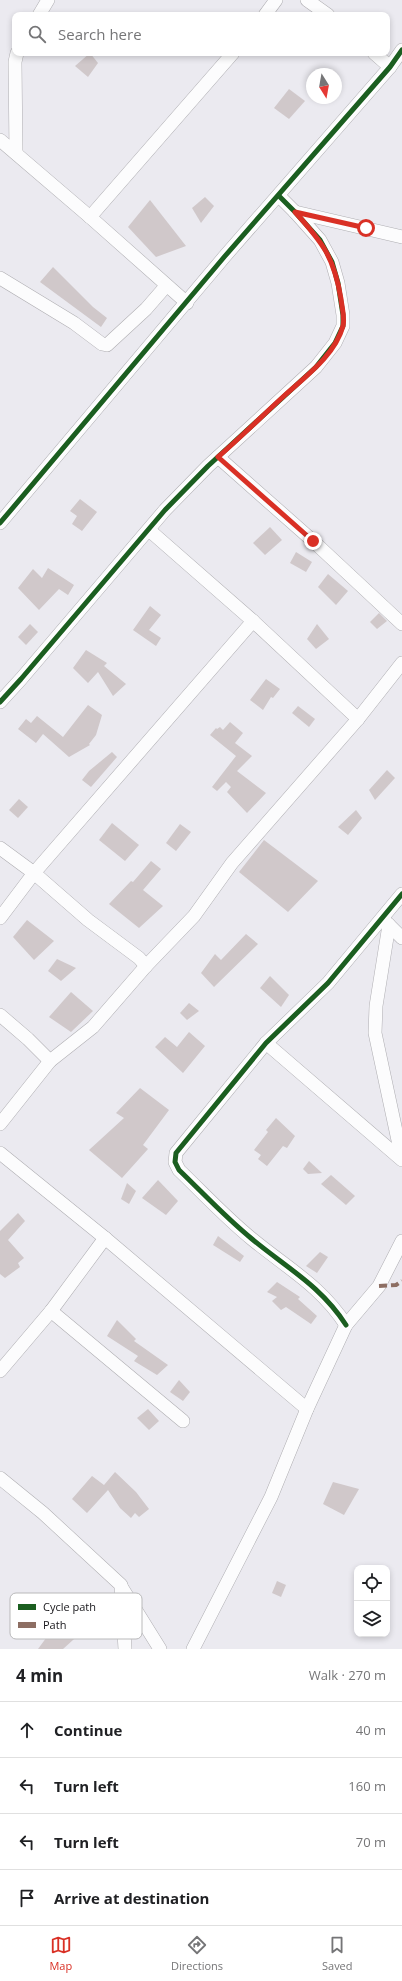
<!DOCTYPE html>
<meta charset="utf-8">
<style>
body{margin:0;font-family:"Open Sans",sans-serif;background:#f2f2f2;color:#202124}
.controls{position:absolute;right:12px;bottom:12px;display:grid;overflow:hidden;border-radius:8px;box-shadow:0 2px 6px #0003}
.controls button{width:36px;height:36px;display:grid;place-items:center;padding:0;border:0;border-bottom:1px solid #e0e0e0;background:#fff;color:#202124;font:20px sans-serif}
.compass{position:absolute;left:306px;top:68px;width:36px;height:36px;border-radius:50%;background:#fff;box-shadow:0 2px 6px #0003;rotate:169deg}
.stop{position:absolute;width:12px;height:12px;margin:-9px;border:3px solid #d93025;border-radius:50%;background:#fff}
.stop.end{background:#d93025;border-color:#fff;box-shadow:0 1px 4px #0008}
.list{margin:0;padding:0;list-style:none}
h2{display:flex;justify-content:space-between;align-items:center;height:52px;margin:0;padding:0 16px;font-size:17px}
h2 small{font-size:13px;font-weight:400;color:#757577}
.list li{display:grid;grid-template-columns:26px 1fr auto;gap:12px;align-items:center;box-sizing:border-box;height:56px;padding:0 16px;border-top:1px solid #e0e0e0}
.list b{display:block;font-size:15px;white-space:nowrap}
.list em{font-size:13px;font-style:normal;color:#757577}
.icon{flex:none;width:22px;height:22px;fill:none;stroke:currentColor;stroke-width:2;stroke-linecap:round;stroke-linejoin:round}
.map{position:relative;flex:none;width:402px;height:1649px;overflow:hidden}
.search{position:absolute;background:#fff;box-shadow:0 2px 6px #0003;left:12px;right:12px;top:12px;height:44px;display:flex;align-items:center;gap:10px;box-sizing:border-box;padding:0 14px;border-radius:8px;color:#757577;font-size:15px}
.sheet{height:276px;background:#fff}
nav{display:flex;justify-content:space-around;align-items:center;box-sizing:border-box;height:56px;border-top:1px solid #e0e0e0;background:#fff;font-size:11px;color:#757577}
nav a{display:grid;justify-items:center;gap:2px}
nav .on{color:#d93025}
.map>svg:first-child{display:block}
</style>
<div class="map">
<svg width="402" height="1649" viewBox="0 0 402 1649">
<rect width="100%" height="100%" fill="#ebeaf0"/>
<g fill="#d0c8ca">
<path d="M90,53l8,10 -10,14 -13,-11z"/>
<path d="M289,89l16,12 -16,18 -15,-11z"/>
<path d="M205,197l9,9 -13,17 -9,-15z"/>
<path d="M150,200l36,46 -30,11 -28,-30z"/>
<path d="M53,267l40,40 14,11 -6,9 -61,-45z"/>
<path d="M80,499l17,13 -15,19 -10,-7 5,-8 -7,-5z"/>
<path d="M270,527l12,13 -17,15 -12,-12z"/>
<path d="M296,552l16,10 -6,10 -16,-9z"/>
<path d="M48,568l26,17 -6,10 -9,-6 -20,21 -21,-22 15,-19 9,9z"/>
<path d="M328,574l20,17 -12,14 -18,-18z"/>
<path d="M150,606l11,9 -12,15 12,8 -5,8 -23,-16z"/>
<path d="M379,613l8,8 -10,8 -7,-7z"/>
<path d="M30,624l8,8 -12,13 -8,-8z"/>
<path d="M317,624l12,15 -13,10 -9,-10z"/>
<path d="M86,650l21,13 -3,3 22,18 -13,12 -15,-24 -10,11 -15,-15z"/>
<path d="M266,679l14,10 -7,9 -2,-1 -8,13 -13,-10z"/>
<path d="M88,705l14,10 -6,20 -7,9 1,1 -21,12 -26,-23 -7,9 -18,-14 8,-10 5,4 6,-7 26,21z"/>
<path d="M298,706l17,13 -6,8 -17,-14z"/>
<path d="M230,722l13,11 -8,10 17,13 -15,15 29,22 -19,20 -20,-21 4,-5 -5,-5 -9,9 -5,-4 24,-31 -26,-21 6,-7 1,1 3,-2 3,3z"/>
<path d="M112,752l5,5 -26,30 -9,-7 7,-9z"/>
<path d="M387,770l8,8 -20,22 -6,-10z"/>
<path d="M19,799l9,8 -10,11 -9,-8z"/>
<path d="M356,810l6,8 -14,17 -10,-8z"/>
<path d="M112,823l27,22 -14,16 -26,-21z"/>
<path d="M180,824l11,8 -15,19 -10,-8z"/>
<path d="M264,840l54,41 -30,31 -49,-40z"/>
<path d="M151,861l10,8 -18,21 20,16 -24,22 -30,-24 22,-23 2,1z"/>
<path d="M27,920l27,21 -20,19 -21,-23z"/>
<path d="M246,934l12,10 -44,43 -13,-14 14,-19 6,6z"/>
<path d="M57,959l19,9 -15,13 -13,-10z"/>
<path d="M270,976l19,19 -8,12 -21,-19z"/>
<path d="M71,992l22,19 -22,21 -22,-15z"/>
<path d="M189,1003l10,8 -12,9 -7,-7z"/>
<path d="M189,1032l16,14 -22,27 -28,-26 10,-10 12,10z"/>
<path d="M140,1088l29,22 -26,35 5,4 -26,29 -33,-28 35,-32 -8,-5z"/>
<path d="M276,1118l19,18 -8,12 -4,-2 -16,20 -9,-7 3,-4 -7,-5 14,-18 -2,-2z"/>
<path d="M309,1161l13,12 -14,1 -5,-5z"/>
<path d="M331,1175l24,21 -9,9 -25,-21z"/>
<path d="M158,1180l20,21 -12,14 -24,-17z"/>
<path d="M127,1183l9,8 -7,13 -8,-5z"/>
<path d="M18,1213l7,8 -17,19 16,18 -6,5 2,4 -15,11 -5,-4v-43z"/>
<path d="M218,1236l26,20 -4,6 -27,-17z"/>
<path d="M320,1252l8,5 -11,16 -11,-7z"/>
<path d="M277,1282l23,15 -2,2 19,17 -6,8 -25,-17 -5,3 -9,-9 5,-4 -10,-5z"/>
<path d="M117,1320l19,19 -2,2 34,24 -11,10 -23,-14 4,-5 -31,-20z"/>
<path d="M179,1380l11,12 -7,9 -13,-9z"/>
<path d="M148,1409l11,12 -10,9 -12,-12z"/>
<path d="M115,1472l21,20 13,17 -10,8 -4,-4 -4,5 -11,-10 -12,-18 -21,23 -15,-14 20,-23 12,9z"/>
<path d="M333,1482l26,7 -15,26 -21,-11z"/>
<path d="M277,1581l9,4 -5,12 -9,-4z"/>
<path d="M66,1618l17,13 -20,18h-25l14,-19z"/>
</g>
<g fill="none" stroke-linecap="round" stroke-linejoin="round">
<defs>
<g id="minor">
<path d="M307,0l21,15"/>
<path d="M39,15l9,-15"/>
<path d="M265,15l11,-15"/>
<path d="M374,53l16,14"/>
<path d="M0,140l90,77 97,86"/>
<path d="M16,153l-1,-91 2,-9"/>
<path d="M295,212l107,25"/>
<path d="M90,217l143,-164"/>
<path d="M0,278l74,45 28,21 5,1 39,-36 20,-23"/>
<path d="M218,457l95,84 89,83"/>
<path d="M0,523l225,-267 165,-189 12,-17"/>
<path d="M149,530l104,91"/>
<path d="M0,702l21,-23 144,-169 43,-44 108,-99 19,-24 8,-17v-11l-5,-32 -6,-21 -12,-22 -25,-28 -16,-16"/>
<path d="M0,848l34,25 54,47 51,38 7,8 48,-50 38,-53 126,-144 44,-56"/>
<path d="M0,918l34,-45 219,-252 105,98"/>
<path d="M385,921l17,17"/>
<path d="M389,925l-13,81 -1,27 27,126"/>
<path d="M0,1015l28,24 22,22"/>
<path d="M266,1043l136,117"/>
<path d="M0,1124l50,-63 43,-34 53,-61"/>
<path d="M0,1153l105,85 202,171"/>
<path d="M51,1311l132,110"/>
<path d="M346,1325c-25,-39 -59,-57 -94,-86 -26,-21 -49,-46 -73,-69l-4,-8 1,-9 90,-110 62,-60 74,-89"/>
<path d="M0,1371l51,-60 54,-73"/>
<path d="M0,1478l43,35 78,72 4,64"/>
<path d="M122,1588l38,61"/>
<path d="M193,1649l78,-152 36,-88 39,-84 33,-39 23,-45"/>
</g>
</defs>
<use href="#minor" stroke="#afaeb2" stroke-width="14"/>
<use href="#minor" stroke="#fcfcfd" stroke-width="13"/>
<path stroke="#8d6e63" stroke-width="4" stroke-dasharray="8 4" stroke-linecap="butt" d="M379,1286l17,-1 6,-4"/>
<defs>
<g id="cycleway">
<path d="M0,523l225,-267 165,-189 12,-17"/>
<path d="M0,702l21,-23 144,-169 43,-44 108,-99 19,-24 8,-17v-11l-5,-32 -6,-21 -12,-22 -25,-28 -16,-16"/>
<path d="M346,1325c-25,-39 -59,-57 -94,-86 -26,-21 -49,-46 -73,-69l-4,-8 1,-9 90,-110 62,-60 74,-89"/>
</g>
</defs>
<use href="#cycleway" stroke="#fff" stroke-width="8"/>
<use href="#cycleway" stroke="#1b5e20" stroke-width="5"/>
</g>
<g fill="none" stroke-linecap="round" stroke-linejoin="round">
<path stroke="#d93025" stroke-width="5" d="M313,541l-95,-84c23,-20 44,-41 67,-62 21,-19 50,-40 58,-69 2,-9 -1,-18 -2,-27 -7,-42 -18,-56 -46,-87l71,16"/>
</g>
<rect x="10" y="1593" width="132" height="46" rx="6" fill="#fff" stroke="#b9b9ba" stroke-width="1"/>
<rect x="18" y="1604" width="18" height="6" fill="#1b5e20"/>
<rect x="18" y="1622" width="18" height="6" fill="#8d6e63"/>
<g font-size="11" fill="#161519">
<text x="43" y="1611">Cycle path</text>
<text x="43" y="1629">Path</text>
</g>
</svg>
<div class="controls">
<button><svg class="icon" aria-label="locate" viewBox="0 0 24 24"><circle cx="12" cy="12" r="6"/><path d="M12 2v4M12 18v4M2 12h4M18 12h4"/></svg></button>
<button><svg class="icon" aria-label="layers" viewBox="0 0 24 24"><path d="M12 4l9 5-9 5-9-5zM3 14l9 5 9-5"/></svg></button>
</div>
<svg class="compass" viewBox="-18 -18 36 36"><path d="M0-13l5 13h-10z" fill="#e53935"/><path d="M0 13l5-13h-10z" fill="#757577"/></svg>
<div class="stop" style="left:366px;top:228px"></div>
<div class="stop end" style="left:313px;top:541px"></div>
<div class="search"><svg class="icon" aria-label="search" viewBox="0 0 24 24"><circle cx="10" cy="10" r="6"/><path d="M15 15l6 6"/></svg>Search here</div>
</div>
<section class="sheet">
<h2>4 min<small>Walk · 270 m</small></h2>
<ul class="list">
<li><svg class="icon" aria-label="ahead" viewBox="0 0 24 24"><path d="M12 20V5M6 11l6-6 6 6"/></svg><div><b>Continue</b></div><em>40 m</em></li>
<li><svg class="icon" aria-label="left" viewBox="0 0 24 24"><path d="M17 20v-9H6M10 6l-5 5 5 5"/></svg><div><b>Turn left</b></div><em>160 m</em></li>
<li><svg class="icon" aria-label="left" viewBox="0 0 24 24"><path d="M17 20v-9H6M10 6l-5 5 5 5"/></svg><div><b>Turn left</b></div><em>70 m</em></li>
<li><svg class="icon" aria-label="arrive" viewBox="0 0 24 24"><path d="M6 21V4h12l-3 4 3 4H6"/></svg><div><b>Arrive at destination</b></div></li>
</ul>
</section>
<nav>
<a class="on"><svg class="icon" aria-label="map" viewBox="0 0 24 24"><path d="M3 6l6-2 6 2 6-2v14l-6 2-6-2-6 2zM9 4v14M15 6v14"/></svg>Map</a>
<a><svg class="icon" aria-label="directions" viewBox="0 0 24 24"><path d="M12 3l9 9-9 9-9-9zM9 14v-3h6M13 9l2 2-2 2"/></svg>Directions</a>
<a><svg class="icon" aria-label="saved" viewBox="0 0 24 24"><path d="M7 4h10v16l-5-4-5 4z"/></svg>Saved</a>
</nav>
